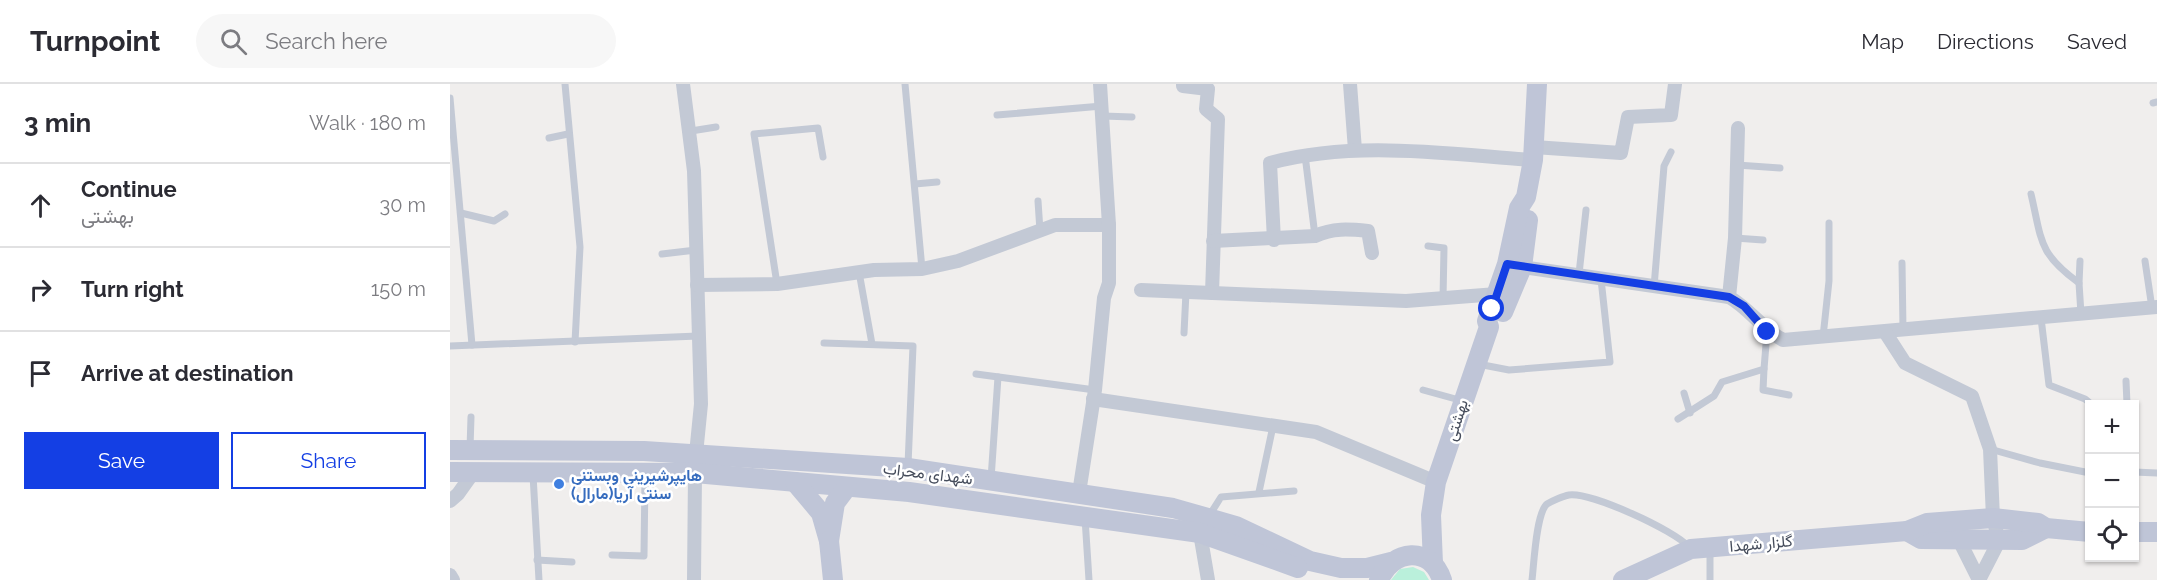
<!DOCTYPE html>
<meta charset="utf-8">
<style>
body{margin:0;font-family:Raleway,Vazirmatn,sans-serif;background:#f7f7f7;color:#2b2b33}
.controls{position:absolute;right:18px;bottom:18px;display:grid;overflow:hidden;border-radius:0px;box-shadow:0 2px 4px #0004}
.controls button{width:54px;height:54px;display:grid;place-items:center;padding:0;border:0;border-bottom:2px solid #e1e1e2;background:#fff;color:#2b2b33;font:30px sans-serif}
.stop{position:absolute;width:18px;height:18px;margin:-14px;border:4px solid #143fe4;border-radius:50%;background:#fff}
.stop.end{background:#143fe4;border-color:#fff;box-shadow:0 2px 6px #0008}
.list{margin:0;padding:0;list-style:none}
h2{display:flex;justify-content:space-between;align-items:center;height:78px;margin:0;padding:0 24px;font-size:26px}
h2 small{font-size:20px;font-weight:400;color:#7c7c81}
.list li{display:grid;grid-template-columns:39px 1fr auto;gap:18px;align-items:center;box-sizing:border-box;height:84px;padding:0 24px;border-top:2px solid #e1e1e2}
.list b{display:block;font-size:22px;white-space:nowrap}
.list p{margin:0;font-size:20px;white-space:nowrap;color:#7c7c81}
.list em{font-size:20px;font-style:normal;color:#7c7c81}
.actions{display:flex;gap:12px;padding:18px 24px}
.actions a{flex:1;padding:14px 0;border:2px solid #143fe4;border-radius:0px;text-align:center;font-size:21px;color:#143fe4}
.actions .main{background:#143fe4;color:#fff}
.icon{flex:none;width:33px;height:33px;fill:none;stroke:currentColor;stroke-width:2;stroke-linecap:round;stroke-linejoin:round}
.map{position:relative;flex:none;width:1707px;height:496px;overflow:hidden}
header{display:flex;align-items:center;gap:36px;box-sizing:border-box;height:84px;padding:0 30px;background:#fff;border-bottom:2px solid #e1e1e2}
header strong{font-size:28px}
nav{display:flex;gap:33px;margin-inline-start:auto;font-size:21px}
.search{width:420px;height:54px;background:#f7f7f7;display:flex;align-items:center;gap:15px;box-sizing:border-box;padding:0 21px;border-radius:33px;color:#7c7c81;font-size:22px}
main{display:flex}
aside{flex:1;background:#fff}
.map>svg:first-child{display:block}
</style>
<header>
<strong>Turnpoint</strong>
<div class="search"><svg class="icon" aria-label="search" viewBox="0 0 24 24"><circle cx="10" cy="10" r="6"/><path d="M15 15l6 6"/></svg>Search here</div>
<nav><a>Map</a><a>Directions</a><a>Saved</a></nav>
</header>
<main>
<aside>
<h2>3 min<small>Walk · 180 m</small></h2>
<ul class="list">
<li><svg class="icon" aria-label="ahead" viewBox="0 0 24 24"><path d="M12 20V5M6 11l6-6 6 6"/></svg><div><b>Continue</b><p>بهشتی</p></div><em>30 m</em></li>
<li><svg class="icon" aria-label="right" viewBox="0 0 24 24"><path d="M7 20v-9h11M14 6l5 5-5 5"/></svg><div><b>Turn right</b></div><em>150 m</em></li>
<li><svg class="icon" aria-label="arrive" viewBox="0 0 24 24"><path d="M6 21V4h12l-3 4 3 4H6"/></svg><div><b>Arrive at destination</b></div></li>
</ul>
<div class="actions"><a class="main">Save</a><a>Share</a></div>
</aside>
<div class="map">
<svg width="1707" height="496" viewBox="0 0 1707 496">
<rect width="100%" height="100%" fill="#f0eeed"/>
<path fill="#baf0db" d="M963,483l11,5 5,8h-38l9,-11z"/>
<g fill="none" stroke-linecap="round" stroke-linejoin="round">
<g stroke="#c3c9d5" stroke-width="7">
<path d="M115,0l15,163 -5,95"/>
<path d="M455,0l17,185"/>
<path d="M0,14l22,247"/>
<path d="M1703,19l4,-1"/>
<path d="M547,31l105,-9"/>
<path d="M653,32l29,1"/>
<path d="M241,47l25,-4"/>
<path d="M99,54l19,-4"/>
<path d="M855,71l10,81"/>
<path d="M1287,81l43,3"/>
<path d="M465,100l22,-2"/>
<path d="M1581,110c11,47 7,59 48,89l2,31"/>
<path d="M588,117l2,30"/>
<path d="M11,129l33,8 11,-7"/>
<path d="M1285,154l28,2"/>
<path d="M978,162l16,2 -1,51"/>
<path d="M212,170l34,-4"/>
<path d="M1695,177l7,47"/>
<path d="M1452,179l1,67"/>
<path d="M409,188l13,72"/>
<path d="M1129,190l7,-64"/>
<path d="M1629,199l1,-22"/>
<path d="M327,200l-23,-150 64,-6 5,29"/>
<path d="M1204,203l10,-121 7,-14"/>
<path d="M1591,234l8,67 36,14 6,5"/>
<path d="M734,249l2,-41"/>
<path d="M1373,253l6,-56v-58"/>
<path d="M374,259l89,3 -5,119"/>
<path d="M0,262l248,-10"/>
<path d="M1028,280l31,6 101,-8 -9,-83"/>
<path d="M1314,285l-1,21 26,5"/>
<path d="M526,290l119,16"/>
<path d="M1676,297l1,23"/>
<path d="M973,306l40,11"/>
<path d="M1234,309l6,20"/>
<path d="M1228,335l36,-23 8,-14 42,-13 3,-37"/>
<path d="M20,364l1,-31"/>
<path d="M1540,365l50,14 50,10"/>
<path d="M1684,388l23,1"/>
<path d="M83,391l6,105"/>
<path d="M541,395l7,-102"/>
<path d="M809,408l14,-66"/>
<path d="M759,432l12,-19 73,-6"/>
<path d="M635,434l4,62"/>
<path d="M1260,466v30"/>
<path d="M162,471l32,1 1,-80"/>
<path d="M87,476l35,2"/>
<path d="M1082,496c2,-16 4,-67 15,-76 5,-3 16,-8 22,-9 22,-3 105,35 120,52"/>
</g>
<g stroke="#c3c9d5" stroke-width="14">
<path d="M233,0l11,87 7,233 -5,50"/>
<path d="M733,0v2l25,3 -2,20 12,10 -6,174"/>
<path d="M900,0l5,66"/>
<path d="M1084,63l87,6 7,-36 43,-2 4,-31"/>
<path d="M824,156l-4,-77c84,-23 177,-9 263,-3"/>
<path d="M763,157l102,-5c18,-8 33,-7 53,-5l4,22"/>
<path d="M1072,183l207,30c21,12 33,32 54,43l374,-33"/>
<path d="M247,201l80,-1 97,-14 48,-1 36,-8 97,-36h54"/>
<path d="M691,206l265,11 91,-7"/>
<path d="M1279,213l6,-59 3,-110"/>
<path d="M1435,248l20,31 67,33 18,53 3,69 6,23 -20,39"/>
<path d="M643,315l223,33 120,50"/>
<path d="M629,409l16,-103 9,-92 5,-15v-58l-9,-141"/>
<path d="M0,417l8,-7 15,-21"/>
<path d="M750,449l8,47"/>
<path d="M1510,450l-1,6 20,40"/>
<path d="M0,491l3,5"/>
<path d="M244,496l1,-107"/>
</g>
<g stroke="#bfc5d7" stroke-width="20">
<path d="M1053,228l19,-45 6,-47"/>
<path d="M0,366l194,1 264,17 265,40 63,18 74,35 31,7h26l24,-6"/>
<path d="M0,388l245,1 214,19 291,41 98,35"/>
<path d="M345,398l26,31 8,28 6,-38 12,-16"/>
<path d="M1457,447l14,8 101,1 24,-12"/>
<path d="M1684,448h23"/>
<path d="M379,457l4,39"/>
<path d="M983,480l-2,-49 5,-33 53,-155 -2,-6 20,-57 12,-56 7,-11 7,-37 4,-76"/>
<path d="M929,496c13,-31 52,-35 63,0"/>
<path d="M1173,496l68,-31 216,-18 20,-8 66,-5 45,5 8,5 44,4"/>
</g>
</g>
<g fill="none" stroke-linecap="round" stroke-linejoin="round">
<path stroke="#143fe4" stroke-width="8" d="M1042,225l15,-45 222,33 15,9 23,26"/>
</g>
<circle fill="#3f7fe0" stroke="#fff" stroke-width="2" cx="109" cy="400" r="6"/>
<g text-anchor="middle" stroke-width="5" stroke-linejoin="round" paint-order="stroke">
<g font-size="16" fill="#454c5b" stroke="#fff">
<text transform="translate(1006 336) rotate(-72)" y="6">بهشتی</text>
<text transform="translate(478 389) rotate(7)" y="6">شهدای محراب</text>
<text transform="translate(1311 459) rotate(-5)" y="6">گلزار شهدا</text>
</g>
<g font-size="16" font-weight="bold" fill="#366cbe" stroke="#fff" text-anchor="start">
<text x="121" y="397">هایپرشیرینی وبستنی<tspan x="121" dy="18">سنتی آریا(مارال)</tspan></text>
</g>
</g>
</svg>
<div class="controls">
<button>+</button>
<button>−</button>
<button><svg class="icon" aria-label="locate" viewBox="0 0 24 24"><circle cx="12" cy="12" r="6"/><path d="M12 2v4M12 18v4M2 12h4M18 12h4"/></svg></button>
</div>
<div class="stop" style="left:1042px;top:225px"></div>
<div class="stop end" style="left:1317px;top:248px"></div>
</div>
</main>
